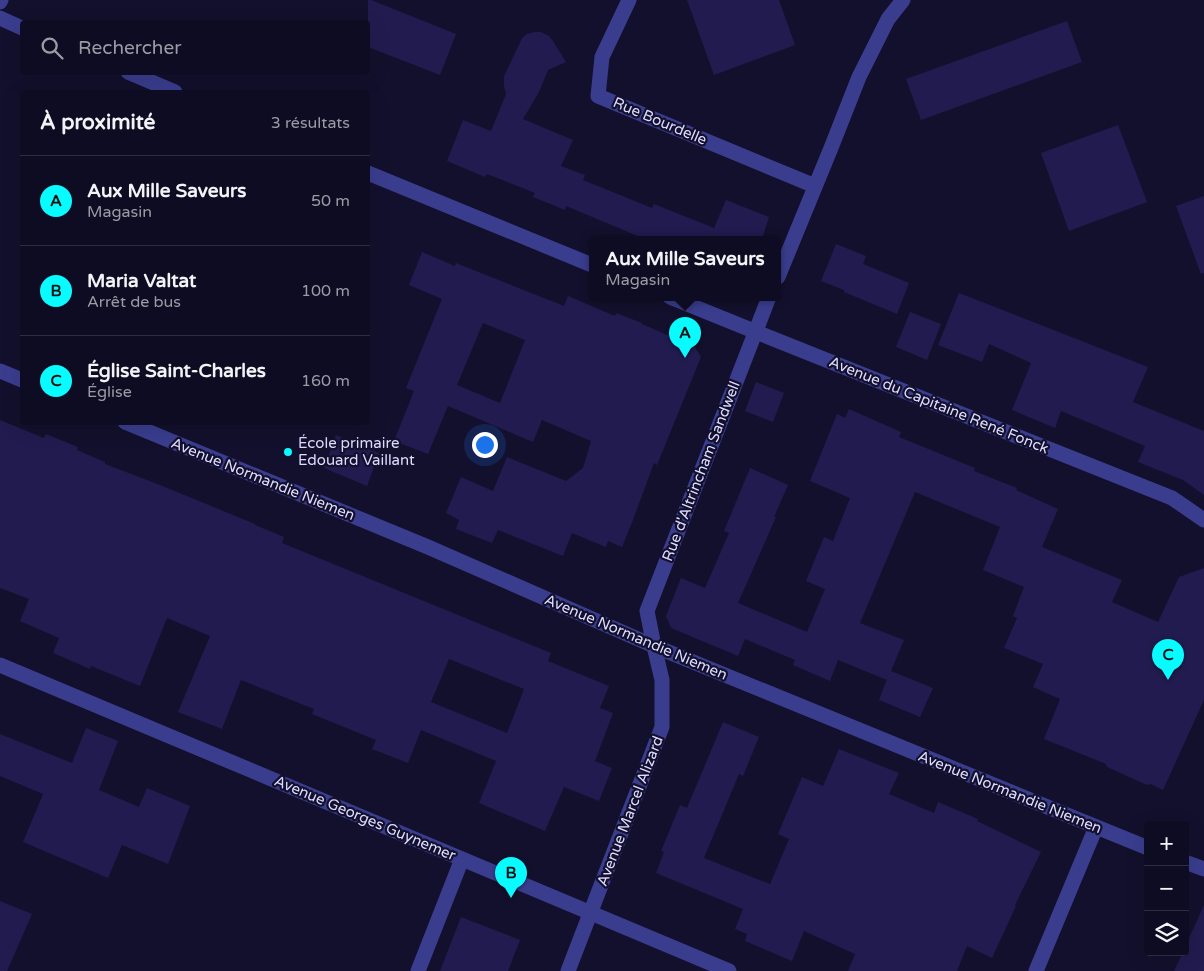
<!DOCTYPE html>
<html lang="fr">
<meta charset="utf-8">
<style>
body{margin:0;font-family:"Varela Round",sans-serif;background:#17152a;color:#f1f3f6}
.controls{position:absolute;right:15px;bottom:15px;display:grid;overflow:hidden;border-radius:5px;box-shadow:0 5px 20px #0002}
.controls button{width:45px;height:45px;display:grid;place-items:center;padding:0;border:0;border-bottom:1px solid #2e2c40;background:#0e0c22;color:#f1f3f6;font:25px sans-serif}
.you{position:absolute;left:484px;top:444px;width:18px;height:18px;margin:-12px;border:4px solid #fff;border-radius:50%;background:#1a73e8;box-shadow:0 0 0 8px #1a73e833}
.badge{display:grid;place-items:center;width:32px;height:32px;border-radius:50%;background:#08fbff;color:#111;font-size:16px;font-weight:700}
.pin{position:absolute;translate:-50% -41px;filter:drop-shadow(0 1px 2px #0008)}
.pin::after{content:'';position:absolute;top:26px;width:18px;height:15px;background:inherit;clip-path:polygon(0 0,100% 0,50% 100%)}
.popup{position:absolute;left:589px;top:236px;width:192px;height:65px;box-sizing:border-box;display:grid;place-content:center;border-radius:5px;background:#0e0c22;filter:drop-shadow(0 1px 4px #0005);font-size:16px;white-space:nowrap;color:#9b9ba5}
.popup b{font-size:19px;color:#f1f3f6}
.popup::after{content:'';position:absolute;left:50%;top:100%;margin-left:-10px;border:10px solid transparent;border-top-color:#0e0c22}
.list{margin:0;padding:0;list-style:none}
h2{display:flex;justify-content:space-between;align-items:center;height:65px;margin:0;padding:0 20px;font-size:21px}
h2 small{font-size:16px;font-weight:400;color:#9b9ba5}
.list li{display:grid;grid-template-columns:32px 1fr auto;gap:15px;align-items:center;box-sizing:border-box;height:90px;padding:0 20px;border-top:1px solid #2e2c40}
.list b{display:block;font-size:19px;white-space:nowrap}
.list p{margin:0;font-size:16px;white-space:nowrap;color:#9b9ba5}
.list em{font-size:16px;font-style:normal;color:#9b9ba5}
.icon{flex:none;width:28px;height:28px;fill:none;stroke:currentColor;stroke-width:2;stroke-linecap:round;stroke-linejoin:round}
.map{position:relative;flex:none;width:1204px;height:971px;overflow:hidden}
.search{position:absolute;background:#0e0c22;box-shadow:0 5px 20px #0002;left:20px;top:20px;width:350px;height:55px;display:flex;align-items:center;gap:12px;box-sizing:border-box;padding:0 18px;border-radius:5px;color:#9b9ba5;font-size:19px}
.panel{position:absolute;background:#0e0c22;box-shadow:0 5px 20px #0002;left:20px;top:90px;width:350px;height:335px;border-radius:5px}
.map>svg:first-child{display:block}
</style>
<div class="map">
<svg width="1204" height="971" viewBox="0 0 1204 971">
<rect width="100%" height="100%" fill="#13102d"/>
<g fill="#221b4f" fill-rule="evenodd">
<path d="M368,0h3l85,34 -16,41 -72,-28z"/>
<path d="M687,0h92l16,45 -81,30z"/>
<path d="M1067,21l15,41 -161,58 -15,-41z"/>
<path d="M535,32h6l8,4 4,5 13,21 -18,8 -9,22 -16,27 50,21 -12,26 24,9 -2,5 69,28 2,-4 60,24 12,-28 43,17 -7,22h-117l-79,-33 -1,4 -32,-13 2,-4 -48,-19 -2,3 -38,-16 16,-41 28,11 15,-37 -2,-8v-9l1,-3 17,-36 5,-4z"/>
<path d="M1118,125l29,77 -78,29 -28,-78z"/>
<path d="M1204,196v77l-3,1 -25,-68z"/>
<path d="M836,244l30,12 -3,8 46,19 -12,31 -53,-22v-2l-23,-9z"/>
<path d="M422,252l33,14 1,-3 108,43 4,-10 47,20 1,-3 26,10v1l53,23 6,10 -44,108 -3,-2 -21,57 -11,27 -14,-6 -2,6 -34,-14 -9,23 -65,-26 -6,13 -36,-14 3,-9 -13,-7 15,-36 32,14 14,-34 59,24 17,-13 8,-27 -49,-21 -9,22 -85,-36 -20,48 -34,-13 20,-50 -8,-3 36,-89 -33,-14zM483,323l42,17 -25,63 -43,-18z"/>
<path d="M959,293l189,74 -15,35 71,29v64l-21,-15 -45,-18 7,-16 -84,-35 -6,17 -43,-18 19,-47 -42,-19 -7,18 -44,-17z"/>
<path d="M910,312l31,12 -14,36 -31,-13z"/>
<path d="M756,382l28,11 -11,29 -28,-11z"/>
<path d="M849,409l52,23 -2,5 76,31 -1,3 43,17 -1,2 42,19 -16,38 80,33 -10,22 46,20 21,-45 25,-9v132l-41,90 -12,-6 -4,1 -40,-18 -1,-3 -62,-25 16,-40 -27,-12 10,-23 -39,-16 13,-30 -4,-2 11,-29 -41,-17 17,-43 -85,-35 -55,131 44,17 -13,31 42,17 -13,29 -41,-17 8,-21v1l-49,-20 -8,21 -37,-16 2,-5 -50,-21 -7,17 -67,-28 -5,-12 15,-38 24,10 24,-55 -5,-2 26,-63 38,17 -14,32h2l-38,86 69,29 18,-43 -19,-8 18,-44 9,4 17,-43 -40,-17 27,-67 8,4z"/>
<path d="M0,420l44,18 2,-4 32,13 -1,3 28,12v2l55,21 95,39v1l29,12 -2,6 269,110 -3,8 61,25 -9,22 13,5 -18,48 17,7 -13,33 -35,-14 -19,44 -66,-28 17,-42 -75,-31 -13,33 -36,-14 4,-9 -64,-26 2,-5 -73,-29 -19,49 -44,-17 32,-76 -43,-18 -27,68 -49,-20 -1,3 -37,-16 6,-15 -39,-17 9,-22 -29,-11zM449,659l75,30 -17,44 -76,-31z"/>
<path d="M336,435l43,18 -12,33 -43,-18z"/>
<path d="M723,722l36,15 -16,39 -4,-2 -35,84 66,26 19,-45 -11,-5 24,-57 21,9 16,-37 60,24 -10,21 45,19 4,-11 40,17 -1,2 64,31 -26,53 1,1 -24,52 -25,-12 -10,25h-109l7,-17 -51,-23 -12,30 -47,-20 2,-7 -12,-5 8,-20 -87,-36 8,-21 -3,-1 19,-46 7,3z"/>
<path d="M86,728l32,13 -19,49 40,17 8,-19 43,18 -22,58 -46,-19 -14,33 -85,-36 20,-48 -43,-18v-42l72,29z"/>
<path d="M0,901l32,13 -25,57h-7z"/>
<path d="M1204,905v66h-30l9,-19h2v-5z"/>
<path d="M461,917l59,23 -12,31h-68z"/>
</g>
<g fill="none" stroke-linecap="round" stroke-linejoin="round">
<g stroke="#3a3d8e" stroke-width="15">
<path d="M629,0l-27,57 -4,39 217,90"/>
<path d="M0,2l1,-2"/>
<path d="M418,971l44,-112"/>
</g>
<g stroke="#3a3d8e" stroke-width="15">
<path d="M0,18l22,10"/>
<path d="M128,72l47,20"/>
<path d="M368,173l224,92"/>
<path d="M778,277l53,-129 28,-71 29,-58 15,-19"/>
<path d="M670,297l111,45 391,156 32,22"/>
<path d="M0,371l22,9"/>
<path d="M125,422l303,125 226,99 494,202"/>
<path d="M0,665l729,306"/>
<path d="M1185,862l19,7"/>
<path d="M568,971l94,-244v-47l-8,-34 -7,-35 122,-314"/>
<path d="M1036,971l60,-144"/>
</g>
</g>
<circle fill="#08fbff" stroke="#13102d" stroke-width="2" cx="288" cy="452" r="5"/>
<g text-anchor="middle" stroke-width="4.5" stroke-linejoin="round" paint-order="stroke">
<g font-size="15" fill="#dddcff" stroke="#13102d">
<text transform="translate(660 121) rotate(23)" y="5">Rue Bourdelle</text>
<text transform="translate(939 405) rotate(22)" y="5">Avenue du Capitaine René Fonck</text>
<text transform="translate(701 471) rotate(-69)" y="5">Rue d'Altrincham Sandwell</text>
<text transform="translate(263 479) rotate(22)" y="5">Avenue Normandie Niemen</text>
<text transform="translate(636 637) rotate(23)" y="5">Avenue Normandie Niemen</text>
<text transform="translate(1010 792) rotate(22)" y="5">Avenue Normandie Niemen</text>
<text transform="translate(630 811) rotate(-69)" y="5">Avenue Marcel Alizard</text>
<text transform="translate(365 818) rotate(23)" y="5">Avenue Georges Guynemer</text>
</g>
<g font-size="15" fill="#dddcff" stroke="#13102d" text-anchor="start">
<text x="298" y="448">École primaire<tspan x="298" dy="17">Edouard Vaillant</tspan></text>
</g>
</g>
</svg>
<div class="controls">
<button>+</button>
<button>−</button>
<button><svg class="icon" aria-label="layers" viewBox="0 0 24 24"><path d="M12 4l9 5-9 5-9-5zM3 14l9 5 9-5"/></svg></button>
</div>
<div class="you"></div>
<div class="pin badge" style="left:685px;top:358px">A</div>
<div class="popup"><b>Aux Mille Saveurs</b>Magasin</div>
<div class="pin badge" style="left:511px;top:898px">B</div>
<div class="pin badge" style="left:1168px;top:680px">C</div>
<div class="search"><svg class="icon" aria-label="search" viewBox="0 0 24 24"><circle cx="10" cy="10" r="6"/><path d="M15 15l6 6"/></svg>Rechercher</div>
<section class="panel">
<h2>À proximité<small>3 résultats</small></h2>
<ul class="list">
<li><span class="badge">A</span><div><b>Aux Mille Saveurs</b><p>Magasin</p></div><em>50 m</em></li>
<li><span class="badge">B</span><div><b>Maria Valtat</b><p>Arrêt de bus</p></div><em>100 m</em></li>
<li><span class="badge">C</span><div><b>Église Saint-Charles</b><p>Église</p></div><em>160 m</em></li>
</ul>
</section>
</div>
